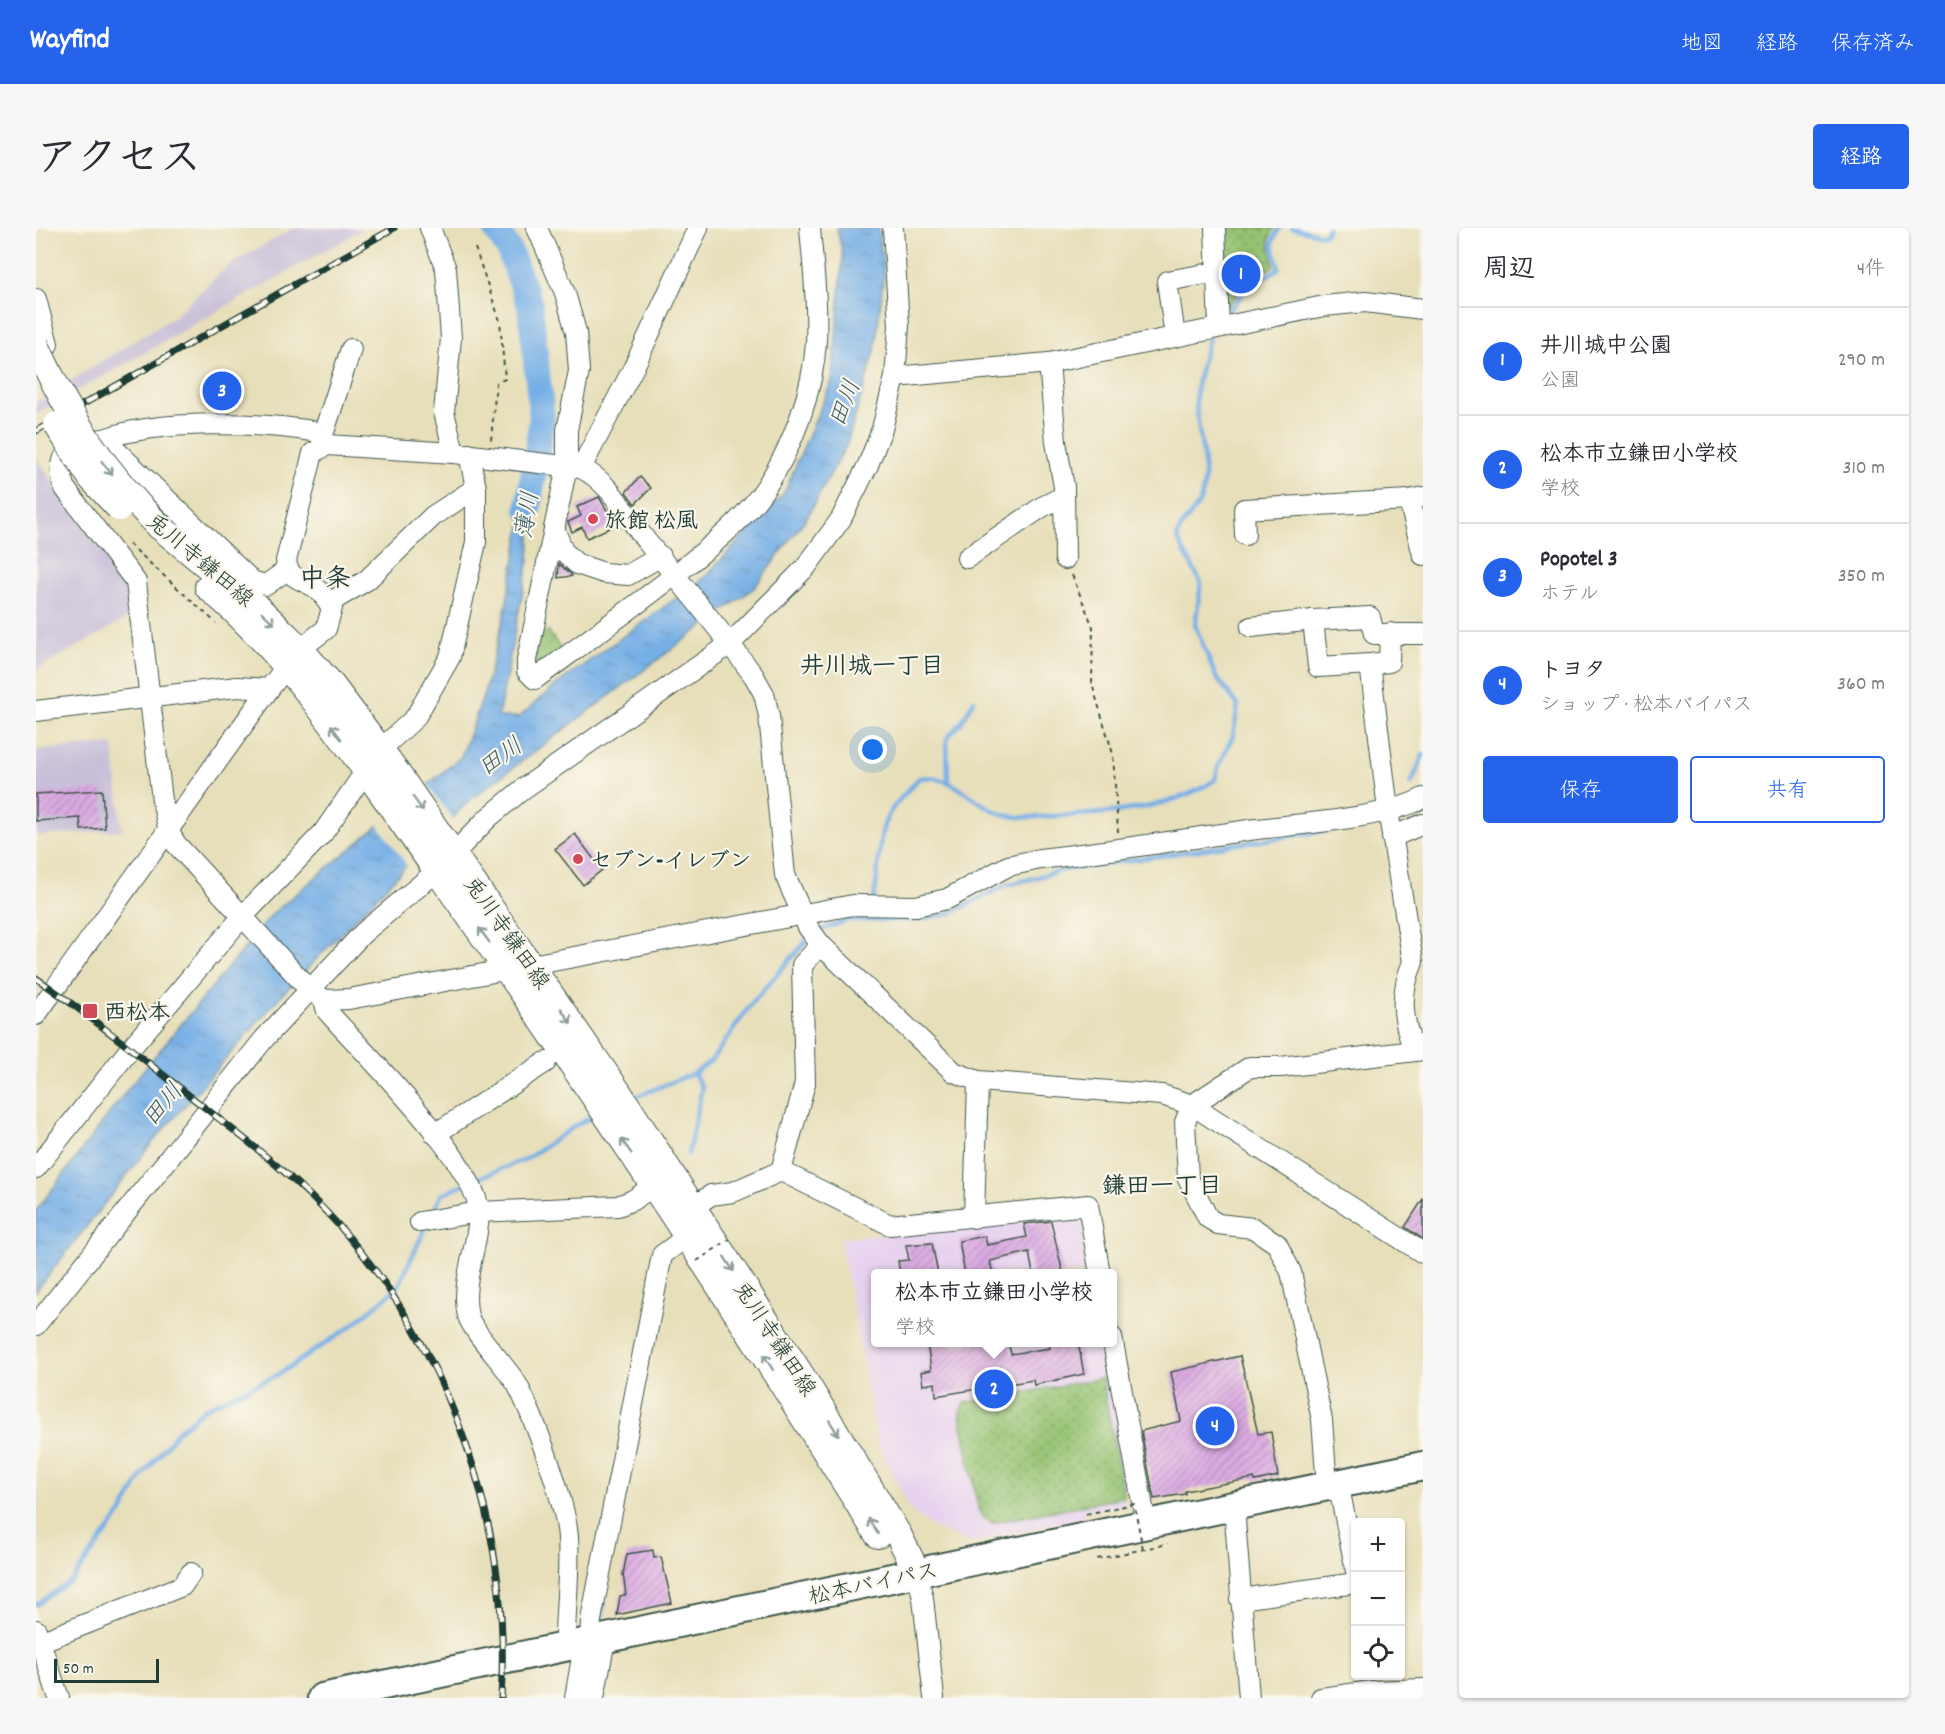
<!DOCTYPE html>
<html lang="ja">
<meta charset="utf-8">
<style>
body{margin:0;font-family:Dekko,"Klee One",sans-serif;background:#f7f7f7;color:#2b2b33}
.controls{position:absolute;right:18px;bottom:18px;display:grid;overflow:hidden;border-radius:6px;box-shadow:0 2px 4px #0004}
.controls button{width:54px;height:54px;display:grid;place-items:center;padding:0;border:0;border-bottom:2px solid #e1e1e2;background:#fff;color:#2b2b33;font:30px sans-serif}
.scale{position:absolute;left:18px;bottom:15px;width:105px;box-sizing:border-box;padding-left:6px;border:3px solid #1f3d34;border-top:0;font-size:16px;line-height:21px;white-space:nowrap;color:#1f3d34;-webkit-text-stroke:4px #fbf7ec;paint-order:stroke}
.you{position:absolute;left:837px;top:522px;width:21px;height:21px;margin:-15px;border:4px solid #fff;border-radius:50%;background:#1a73e8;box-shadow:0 0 0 9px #1a73e833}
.badge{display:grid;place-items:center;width:39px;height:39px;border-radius:50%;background:#2563eb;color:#fff;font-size:20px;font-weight:700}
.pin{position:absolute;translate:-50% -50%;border:3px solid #fff;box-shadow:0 2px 6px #0006}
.popup{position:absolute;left:835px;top:1041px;width:246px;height:78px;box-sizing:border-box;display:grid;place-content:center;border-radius:6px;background:#fff;filter:drop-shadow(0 2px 4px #0005);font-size:20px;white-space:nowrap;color:#7c7c81}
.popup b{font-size:22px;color:#2b2b33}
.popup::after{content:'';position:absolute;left:50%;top:100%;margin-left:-12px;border:12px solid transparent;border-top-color:#fff}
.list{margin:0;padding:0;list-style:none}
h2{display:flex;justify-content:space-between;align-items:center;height:78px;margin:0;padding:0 24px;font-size:26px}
h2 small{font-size:20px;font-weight:400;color:#7c7c81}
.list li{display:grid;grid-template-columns:39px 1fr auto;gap:18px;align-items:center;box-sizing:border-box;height:108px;padding:0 24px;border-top:2px solid #e1e1e2}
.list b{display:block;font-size:22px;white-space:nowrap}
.list p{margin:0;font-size:20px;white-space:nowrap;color:#7c7c81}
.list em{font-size:20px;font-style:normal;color:#7c7c81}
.actions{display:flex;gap:12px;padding:18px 24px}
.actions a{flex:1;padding:14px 0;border:2px solid #2563eb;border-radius:6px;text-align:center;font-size:21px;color:#2563eb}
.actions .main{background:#2563eb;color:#fff}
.icon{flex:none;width:33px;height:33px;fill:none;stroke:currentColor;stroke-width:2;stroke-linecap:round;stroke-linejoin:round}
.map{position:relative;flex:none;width:1387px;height:1470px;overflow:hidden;border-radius:6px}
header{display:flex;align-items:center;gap:36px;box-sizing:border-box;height:84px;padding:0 30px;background:#2563eb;color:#fff}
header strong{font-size:28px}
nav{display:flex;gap:33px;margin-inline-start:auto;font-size:21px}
.intro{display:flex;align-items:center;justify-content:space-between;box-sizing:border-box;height:144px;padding:0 36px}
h1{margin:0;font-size:42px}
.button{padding:15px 27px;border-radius:6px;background:#2563eb;color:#fff;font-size:21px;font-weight:700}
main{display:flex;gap:36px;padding:0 36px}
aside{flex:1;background:#fff;border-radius:6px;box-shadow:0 2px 4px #0004}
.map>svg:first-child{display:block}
</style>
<header>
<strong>Wayfind</strong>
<nav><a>地図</a><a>経路</a><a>保存済み</a></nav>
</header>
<div class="intro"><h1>アクセス</h1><a class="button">経路</a></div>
<main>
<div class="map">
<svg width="1387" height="1470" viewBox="0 0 1387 1470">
<defs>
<pattern id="park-dots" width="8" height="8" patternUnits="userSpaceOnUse" patternTransform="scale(1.5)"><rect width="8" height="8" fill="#94c271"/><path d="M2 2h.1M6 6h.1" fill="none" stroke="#789f5e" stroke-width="1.8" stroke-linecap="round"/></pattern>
<pattern id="water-ripples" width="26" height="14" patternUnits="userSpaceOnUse" patternTransform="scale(1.5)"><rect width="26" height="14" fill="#76afe6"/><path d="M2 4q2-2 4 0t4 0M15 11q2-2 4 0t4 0" fill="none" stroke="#6090bb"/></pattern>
<pattern id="building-hatch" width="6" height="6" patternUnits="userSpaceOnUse" patternTransform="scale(1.5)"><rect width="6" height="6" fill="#dcabe3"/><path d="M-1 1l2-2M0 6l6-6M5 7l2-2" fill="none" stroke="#b28cb9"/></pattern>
</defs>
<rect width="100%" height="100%" fill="#fbf7ec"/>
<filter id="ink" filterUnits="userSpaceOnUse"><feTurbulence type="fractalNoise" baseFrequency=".0167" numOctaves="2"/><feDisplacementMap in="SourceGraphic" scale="12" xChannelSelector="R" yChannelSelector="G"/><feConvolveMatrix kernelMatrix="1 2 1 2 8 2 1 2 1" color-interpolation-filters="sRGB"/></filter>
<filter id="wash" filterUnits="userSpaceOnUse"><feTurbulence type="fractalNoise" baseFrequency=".008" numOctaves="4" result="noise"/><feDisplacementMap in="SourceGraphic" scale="24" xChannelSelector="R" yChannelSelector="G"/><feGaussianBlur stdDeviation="1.35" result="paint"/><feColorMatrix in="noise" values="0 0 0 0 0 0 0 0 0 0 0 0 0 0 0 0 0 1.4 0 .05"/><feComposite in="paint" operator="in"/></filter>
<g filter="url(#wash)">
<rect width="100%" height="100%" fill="#e7dfba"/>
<path fill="#e7d2ef" d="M1047,985l13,60 -220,1v68l234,1 28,145 -15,2 3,14 -42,8v6l-115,25 -39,-17 -21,-17 -31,-67 -38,-203z"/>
<g fill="#c8bfd8">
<path d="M258,0h71l-329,186v-12l136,-84 57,-53z"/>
<path d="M0,230l91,127 4,31 -95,54z"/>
<path d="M77,516l9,86 -86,6v-86z"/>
</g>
<g fill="url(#park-dots)" stroke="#5a8052" stroke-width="1.5">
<path d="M1180,0h58l-5,12 5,26 -31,21 -20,24z"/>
<path d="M512,403l15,21 -30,20 7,-37z"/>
<path d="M1066,1150l22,119 -132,26 -8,-5 -6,-11 -18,-93 4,-11z"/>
</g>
<path fill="url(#water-ripples)" stroke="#4a768d" stroke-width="1.5" d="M801,0h41l6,45 -9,78 -28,93 -40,73 -53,71 -283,211 -191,198 -128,146 -116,148v-80l91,-121 146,-177 188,-156 22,-60 21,-80 32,-171 -7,114 -31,157h21l38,-33 147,-106 80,-85 48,-112 11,-125z"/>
<path fill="#e7dfba" d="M390,554l28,39 -46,46 -31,-44z"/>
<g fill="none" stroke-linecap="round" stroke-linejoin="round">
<g stroke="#76afe6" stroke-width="4.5">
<path d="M1256,0l32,7 4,-7"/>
<path d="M1194,81l15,-18 34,-23 -7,-25 7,-15"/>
<path d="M912,553l-1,-43 14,-15 13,-23"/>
<path d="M1375,556l12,-29"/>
<path d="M1360,592l27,-10"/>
<path d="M837,673c8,-28 2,-61 16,-87 7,-13 21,-25 30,-36 32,-5 51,22 78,34 18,8 39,5 58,4 52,-2 115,-6 160,-36l4,-16 14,-28 5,-31 -22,-28 -21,-52 6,-42 -24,-45c5,-22 22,-23 26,-48 5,-29 -6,-59 -7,-88 -1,-20 8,-45 13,-64"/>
<path d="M782,703l30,-11h66l35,-6 55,-28 60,-16 321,-48"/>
<path d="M597,870l61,-25 18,-13 40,-57 57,-65"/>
<path d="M652,926l14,-66 -8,-15"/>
<path d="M438,952l52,-21 52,-35 18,-9"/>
<path d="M396,986l10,-20 22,-10"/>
<path d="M0,1377l36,-25 50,-68 20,-36 36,-45 29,-24 72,-33 74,-49 45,-38 28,-60"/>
<path d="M566,1391l2,-17"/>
</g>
<path stroke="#76afe6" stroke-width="26" d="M459,0l14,22 21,55 12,113 -14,91"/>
</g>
<g id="blocks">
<g fill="url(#building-hatch)">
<path d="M604,249l11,11 -16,16 -9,-12z"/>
<path d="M563,269l17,28 -29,13 -5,-11 -10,5 -4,-10 13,-6 -4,-9z"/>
<path d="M523,336l12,10 1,2 -14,2z"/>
<path d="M66,562l3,38 -24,2 -1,-12 -44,3v-27z"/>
<path d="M539,606l27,36 -19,15 -28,-36z"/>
<path d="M1387,971v40l-18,-12z"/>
<path d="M1015,993l12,53h-30l-4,-22 -39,9 3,13h-28l-6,-33 26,-5 2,9 40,-8 -3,-13z"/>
<path d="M896,1015l6,31h-38l-2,-13 11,-1 -3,-15z"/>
<path d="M891,1114h25l1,5 27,-5h28l3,12 39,-6 -1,-6h29l6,32 -50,11 -1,-5 -97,16 -1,-13 -12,2 -2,-13 10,-2z"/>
<path d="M1204,1128l18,78 13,-2 7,44 -23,5 -1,-3 -69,13v3l-31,5 -13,-68 40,-10 -10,-49z"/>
<path d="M617,1322l1,8 7,-1 11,46 -55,12 3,-19 6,-1 -3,-21 4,-20z"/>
</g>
</g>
</g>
<g filter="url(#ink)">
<use href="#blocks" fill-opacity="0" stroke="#3d5548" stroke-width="1.5"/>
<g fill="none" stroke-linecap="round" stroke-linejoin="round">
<defs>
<g id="minor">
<path d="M394,0l16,41 5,69 -7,74 10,41"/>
<path d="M501,0l28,65 11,39 3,39 -12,59v36l-40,194v11l8,8c49,-36 98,-71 146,-109 30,-24 64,-51 85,-83 27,-41 47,-95 50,-145 2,-38 -3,-77 -6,-114"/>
<path d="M1179,0l4,99"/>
<path d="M0,71l12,45 -3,5 -9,5"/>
<path d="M1139,108l-8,-55 50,-9"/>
<path d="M1013,135l7,79 8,45 1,72"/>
<path d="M859,149l154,-14 275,-57 41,-4 58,7"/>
<path d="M287,207l28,-86"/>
<path d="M68,211c55,-20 157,-17 214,-7l9,13"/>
<path d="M545,240l53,-101 64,-139"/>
<path d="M1387,269l-14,3 14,55"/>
<path d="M518,300l9,23 14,13 27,9 24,2 33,-19"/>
<path d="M1209,307l-1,-26 165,-9"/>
<path d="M931,330l75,-51 22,-11"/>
<path d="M251,342l-21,15 -14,-4 -148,-142c-32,2 -49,14 -40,48l72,95 26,218 7,32 7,12 130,142 18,14 3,11c35,40 151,154 152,201 0,33 -19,71 -11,104 5,17 40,52 50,70 17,34 47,114 50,151 2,31 -2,65 -3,96"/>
<path d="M293,375l38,-23 66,-64 43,-28"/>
<path d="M1277,392l5,47 52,-3 18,146 25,152c-14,33 -11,57 1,89"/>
<path d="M1215,399l62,-7 57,-3 4,17h49"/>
<path d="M1334,436l19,-2 1,-29"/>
<path d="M0,483l201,-24 32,2"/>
<path d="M344,522l35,-32 35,-61 26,-115v-54l-7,-34"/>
<path d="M1356,609l31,-13"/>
<path d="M288,772l25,-1 504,-94 63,1 31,-7 61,-33 32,-7c73,-8 145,-20 217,-30 44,-5 130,-11 166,-31"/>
<path d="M0,787l233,-326 31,-40 26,-20 6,-21c-4,-7 -9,-14 -15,-19 -13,-10 -29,-9 -31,-28l27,-108 14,-8 127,8 127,15c32,16 45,49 67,75 36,43 72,87 106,133l10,18 5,22 16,159 23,52 13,18 133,127 24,9 184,14 30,10 231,148"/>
<path d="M399,906l111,-72"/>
<path d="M0,940l94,-119 112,-132 81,-84 42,-61"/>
<path d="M745,943l24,-88 -3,-118 19,-20"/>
<path d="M657,979l18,-12 22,-3 48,-21 109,54 198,-20 12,69"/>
<path d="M938,990l4,-137"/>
<path d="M384,994l59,-10 139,-6 15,-6 31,-21"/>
<path d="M0,1097l228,-286 99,-106 74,-62 51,-53 35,-29 207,-145 76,-77 35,-48 27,-54 14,-36 13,-52 4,-51 -6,-98"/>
<path d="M1076,1109l34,187"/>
<path d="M1302,1255l18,88"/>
<path d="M1291,1258l-5,-66 -31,-148 -14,-28 -24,-16 -35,-4 -10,-6 -20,-40 -3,-56 7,-17 58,-38h31l142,-17"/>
<path d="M1198,1278l15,192"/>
<path d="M881,1344l6,26 11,100"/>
<path d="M1204,1371l116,-16"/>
<path d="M0,1402l23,68"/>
<path d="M4,1414l142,-56 9,-13"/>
<path d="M554,1415l1,-23 71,-365 35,-26"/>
<path d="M539,1470l9,-53"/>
<path d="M558,1470l11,-58"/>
<path d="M1285,1470l51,-7 51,-2"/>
</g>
<g id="major">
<path d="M123,298l98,81 43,42 30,34 58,77 233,336 182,282 95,156 19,38"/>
<path d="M172,359c91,77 157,185 227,281 156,217 301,441 443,667"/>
</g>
<path id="highway" d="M286,1470l1101,-232"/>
</defs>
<use href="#minor" stroke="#3d5548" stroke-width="22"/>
<use href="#major" stroke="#3d5548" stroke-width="28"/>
<use href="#highway" stroke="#3d5548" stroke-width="32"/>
<g stroke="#3d5548" stroke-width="2" stroke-dasharray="4.5 4.5" stroke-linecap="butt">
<path d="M439,20l25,73 5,58 -9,4 -5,58"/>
<path d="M93,316l87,79"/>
<path d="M1036,347l21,52 -1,57 21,70 5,78"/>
<path d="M1061,1331l71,-15"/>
</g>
<use href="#minor" stroke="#fff" stroke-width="20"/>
<use href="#major" stroke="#fff" stroke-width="26"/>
<use href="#highway" stroke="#fff" stroke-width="28"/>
<defs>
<g id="rail">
<path d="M0,203l358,-203"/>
<path d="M0,750c55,38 107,81 159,122 51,40 103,79 146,128 112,127 171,302 160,470"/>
</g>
</defs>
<use href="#rail" stroke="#1f3d34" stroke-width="7"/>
<use href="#rail" stroke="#fbf7ec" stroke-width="4.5" stroke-dasharray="14" stroke-linecap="butt"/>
<defs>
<g id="major-bridge">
<path d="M0,117c31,69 69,128 123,181"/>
<path d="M21,197l34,53 28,30"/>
</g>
</defs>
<use href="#major-bridge" stroke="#3d5548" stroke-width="28" stroke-linecap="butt"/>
<g stroke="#3d5548" stroke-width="2" stroke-dasharray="4.5 4.5" stroke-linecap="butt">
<path d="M661,1033l33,-22"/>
<path d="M1050,1286l48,-10 9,45"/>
</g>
<use href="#major-bridge" stroke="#fff" stroke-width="26"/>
</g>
<defs><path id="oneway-shaft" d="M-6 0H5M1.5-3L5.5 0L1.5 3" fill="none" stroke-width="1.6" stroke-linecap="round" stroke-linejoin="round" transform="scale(1.5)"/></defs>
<g stroke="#8f9e9a">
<use href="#oneway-shaft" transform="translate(71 240) rotate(52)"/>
<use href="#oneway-shaft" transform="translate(232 390) rotate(44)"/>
<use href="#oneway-shaft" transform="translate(300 504) rotate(-126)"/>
<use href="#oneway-shaft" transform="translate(382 576) rotate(55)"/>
<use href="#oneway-shaft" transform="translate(448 707) rotate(-126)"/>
<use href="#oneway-shaft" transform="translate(530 788) rotate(56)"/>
<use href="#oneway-shaft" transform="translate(590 918) rotate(-126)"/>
<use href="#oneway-shaft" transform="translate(693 1036) rotate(57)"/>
<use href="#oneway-shaft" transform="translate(732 1134) rotate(-122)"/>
<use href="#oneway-shaft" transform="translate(798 1200) rotate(58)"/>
<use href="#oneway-shaft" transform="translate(837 1298) rotate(-122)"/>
</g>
</g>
<g fill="#d1495b" stroke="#fbf7ec" stroke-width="2">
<circle cx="557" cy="291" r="6"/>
<circle cx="542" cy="631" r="6"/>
<rect x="46" y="775" width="16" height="16" rx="3"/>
</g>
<g text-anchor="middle" stroke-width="4.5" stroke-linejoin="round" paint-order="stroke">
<g font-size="22" font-weight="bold" fill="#1f3d34" stroke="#fbf7ec" text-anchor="start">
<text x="569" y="299">旅館 松風</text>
<text x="554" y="639">セブン-イレブン</text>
<text x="68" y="791">西松本</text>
</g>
<g font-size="22" fill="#1f3d34" stroke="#fbf7ec">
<text transform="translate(165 331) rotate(40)" y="8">兎川寺鎌田線</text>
<text transform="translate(472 704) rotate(55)" y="8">兎川寺鎌田線</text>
<text transform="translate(740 1110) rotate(57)" y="8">兎川寺鎌田線</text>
<text transform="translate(837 1354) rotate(-12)" y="8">松本バイパス</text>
</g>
<g font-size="24" font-style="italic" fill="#395f69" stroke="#fbf7ec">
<text transform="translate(808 175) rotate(-69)" y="8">田川</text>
<text transform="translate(490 287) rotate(-81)" y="8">薄川</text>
<text transform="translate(464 528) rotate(-36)" y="8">田川</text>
<text transform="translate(126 876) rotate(-50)" y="8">田川</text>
</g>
<g font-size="24" font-weight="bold" fill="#1f3d34" stroke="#fbf7ec">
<text x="836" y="445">井川城一丁目</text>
<text x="1126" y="965">鎌田一丁目</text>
</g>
<g font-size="26" font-weight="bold" fill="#1f3d34" stroke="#fbf7ec">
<text x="289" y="358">中条</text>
</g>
</g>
</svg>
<div class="controls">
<button>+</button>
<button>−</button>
<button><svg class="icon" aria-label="locate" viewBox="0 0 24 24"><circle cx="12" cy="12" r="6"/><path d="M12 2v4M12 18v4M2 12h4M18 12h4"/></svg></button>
</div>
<div class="scale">50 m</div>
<div class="you"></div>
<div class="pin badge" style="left:1205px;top:46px">1</div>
<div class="pin badge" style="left:958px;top:1161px">2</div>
<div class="popup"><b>松本市立鎌田小学校</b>学校</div>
<div class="pin badge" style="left:186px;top:163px">3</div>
<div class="pin badge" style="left:1179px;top:1198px">4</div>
</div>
<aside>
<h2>周辺<small>4件</small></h2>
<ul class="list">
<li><span class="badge">1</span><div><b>井川城中公園</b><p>公園</p></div><em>290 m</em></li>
<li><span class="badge">2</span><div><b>松本市立鎌田小学校</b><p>学校</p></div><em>310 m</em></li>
<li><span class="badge">3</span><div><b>Popotel 3</b><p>ホテル</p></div><em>350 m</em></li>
<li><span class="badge">4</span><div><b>トヨタ</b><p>ショップ · 松本バイパス</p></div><em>360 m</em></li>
</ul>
<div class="actions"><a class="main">保存</a><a>共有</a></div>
</aside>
</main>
